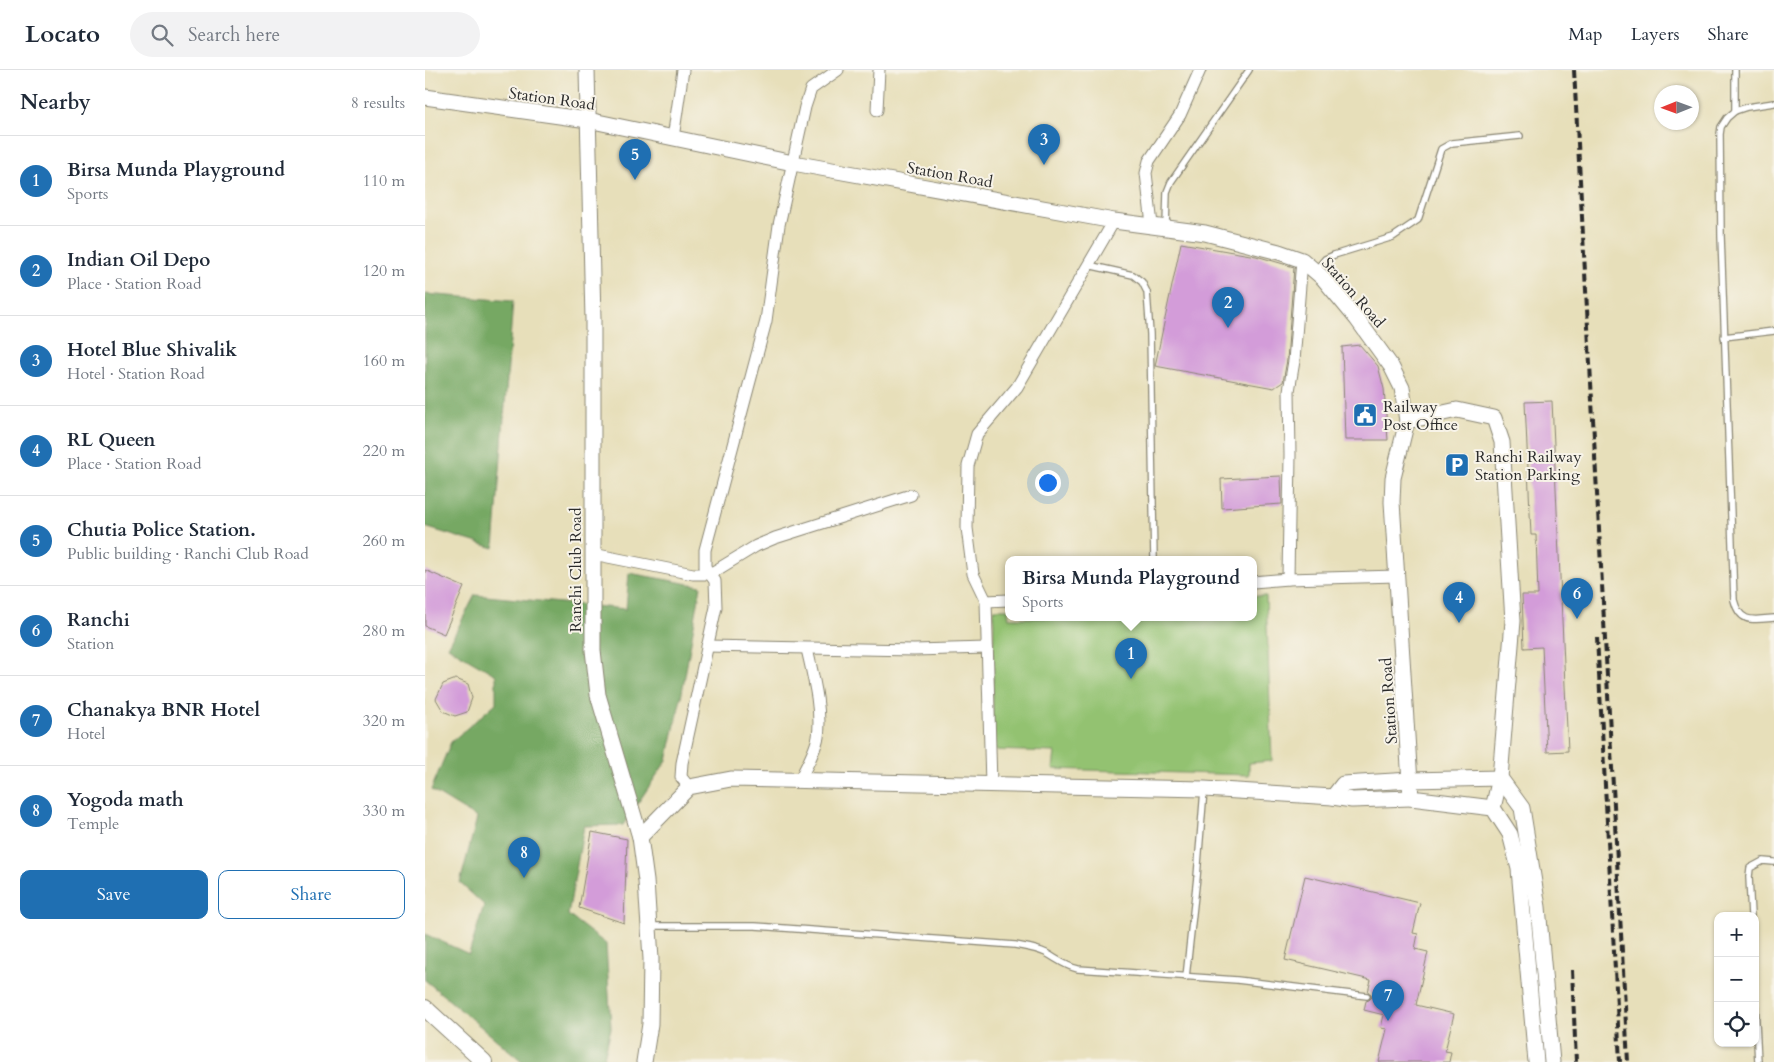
<!DOCTYPE html>
<meta charset="utf-8">
<style>
body{margin:0;font-family:Cardo,serif;background:#f2f2f3;color:#1f2937}
.controls{position:absolute;right:15px;bottom:15px;display:grid;overflow:hidden;border-radius:10px;box-shadow:0 1px 4px #0004}
.controls button{width:45px;height:45px;display:grid;place-items:center;padding:0;border:0;border-bottom:1px solid #e0e1e3;background:#fff;color:#1f2937;font:25px sans-serif}
.compass{position:absolute;left:1229px;top:15px;width:45px;height:45px;border-radius:50%;background:#fff;box-shadow:0 1px 4px #0004;rotate:269deg}
.you{position:absolute;left:622px;top:412px;width:18px;height:18px;margin:-12px;border:4px solid #fff;border-radius:50%;background:#1a73e8;box-shadow:0 0 0 8px #1a73e833}
.badge{display:grid;place-items:center;width:32px;height:32px;border-radius:50%;background:#1f6fb2;color:#fff;font-size:16px;font-weight:700}
.pin{position:absolute;translate:-50% -41px;filter:drop-shadow(0 1px 2px #0008)}
.pin::after{content:'';position:absolute;top:26px;width:18px;height:15px;background:inherit;clip-path:polygon(0 0,100% 0,50% 100%)}
.popup{position:absolute;left:580px;top:486px;width:252px;height:65px;box-sizing:border-box;display:grid;place-content:center;border-radius:10px;background:#fff;filter:drop-shadow(0 1px 4px #0005);font-size:16px;white-space:nowrap;color:#747a83}
.popup b{font-size:19px;color:#1f2937}
.popup::after{content:'';position:absolute;left:50%;top:100%;margin-left:-10px;border:10px solid transparent;border-top-color:#fff}
.list{margin:0;padding:0;list-style:none}
h2{display:flex;justify-content:space-between;align-items:center;height:65px;margin:0;padding:0 20px;font-size:21px}
h2 small{font-size:16px;font-weight:400;color:#747a83}
.list li{display:grid;grid-template-columns:32px 1fr auto;gap:15px;align-items:center;box-sizing:border-box;height:90px;padding:0 20px;border-top:1px solid #e0e1e3}
.list b{display:block;font-size:19px;white-space:nowrap}
.list p{margin:0;font-size:16px;white-space:nowrap;color:#747a83}
.list em{font-size:16px;font-style:normal;color:#747a83}
.actions{display:flex;gap:10px;padding:15px 20px}
.actions a{flex:1;padding:11px 0;border:1px solid #1f6fb2;border-radius:10px;text-align:center;font-size:18px;color:#1f6fb2}
.actions .main{background:#1f6fb2;color:#fff}
.icon{flex:none;width:28px;height:28px;fill:none;stroke:currentColor;stroke-width:2;stroke-linecap:round;stroke-linejoin:round}
.map{position:relative;flex:none;width:1349px;height:992px;overflow:hidden}
header{display:flex;align-items:center;gap:30px;box-sizing:border-box;height:70px;padding:0 25px;background:#fff;border-bottom:1px solid #e0e1e3}
header strong{font-size:24px}
nav{display:flex;gap:28px;margin-inline-start:auto;font-size:18px}
.search{width:350px;height:45px;background:#f2f2f3;display:flex;align-items:center;gap:12px;box-sizing:border-box;padding:0 18px;border-radius:28px;color:#747a83;font-size:19px}
main{display:flex}
aside{flex:1;background:#fff}
.map>svg:first-child{display:block}
</style>
<header>
<strong>Locato</strong>
<div class="search"><svg class="icon" aria-label="search" viewBox="0 0 24 24"><circle cx="10" cy="10" r="6"/><path d="M15 15l6 6"/></svg>Search here</div>
<nav><a>Map</a><a>Layers</a><a>Share</a></nav>
</header>
<main>
<aside>
<h2>Nearby<small>8 results</small></h2>
<ul class="list">
<li><span class="badge">1</span><div><b>Birsa Munda Playground</b><p>Sports</p></div><em>110 m</em></li>
<li><span class="badge">2</span><div><b>Indian Oil Depo</b><p>Place · Station Road</p></div><em>120 m</em></li>
<li><span class="badge">3</span><div><b>Hotel Blue Shivalik</b><p>Hotel · Station Road</p></div><em>160 m</em></li>
<li><span class="badge">4</span><div><b>RL Queen</b><p>Place · Station Road</p></div><em>220 m</em></li>
<li><span class="badge">5</span><div><b>Chutia Police Station.</b><p>Public building · Ranchi Club Road</p></div><em>260 m</em></li>
<li><span class="badge">6</span><div><b>Ranchi</b><p>Station</p></div><em>280 m</em></li>
<li><span class="badge">7</span><div><b>Chanakya BNR Hotel</b><p>Hotel</p></div><em>320 m</em></li>
<li><span class="badge">8</span><div><b>Yogoda math</b><p>Temple</p></div><em>330 m</em></li>
</ul>
<div class="actions"><a class="main">Save</a><a>Share</a></div>
</aside>
<div class="map">
<svg width="1349" height="992" viewBox="0 0 1349 992">
<rect width="100%" height="100%" fill="#f7f3e8"/>
<filter id="ink" filterUnits="userSpaceOnUse"><feTurbulence type="fractalNoise" baseFrequency=".02" numOctaves="2"/><feDisplacementMap in="SourceGraphic" scale="10" xChannelSelector="R" yChannelSelector="G"/><feConvolveMatrix kernelMatrix="1 2 1 2 8 2 1 2 1" color-interpolation-filters="sRGB"/></filter>
<filter id="wash" filterUnits="userSpaceOnUse"><feTurbulence type="fractalNoise" baseFrequency=".0096" numOctaves="4" result="noise"/><feDisplacementMap in="SourceGraphic" scale="20" xChannelSelector="R" yChannelSelector="G"/><feGaussianBlur stdDeviation="1.12" result="paint"/><feColorMatrix in="noise" values="0 0 0 0 0 0 0 0 0 0 0 0 0 0 0 0 0 1.4 0 .05"/><feComposite in="paint" operator="in"/></filter>
<g filter="url(#wash)">
<rect width="100%" height="100%" fill="#e7dfba"/>
<path fill="#93c271" stroke="#5f764e" d="M829,526h12l6,165 -23,2v12l-196,-6 2,-17 -63,-2 2,-141h14l1,9h244z"/>
<g fill="#76a863" stroke="#506a47">
<path d="M0,224l88,7 -19,247 -69,-21z"/>
<path d="M204,503l72,13 -20,112 -14,62 -44,65 -39,1 -16,89 38,29 5,84 -8,34h-80l-98,-82v-46l44,20 15,-49 -24,-22 17,-65 -46,-28 20,-48 45,-39v-28l-48,-28 27,-52 151,14z"/>
</g>
<g id="blocks">
<g fill="#d39cd9">
<path d="M756,173l75,13 38,11 -7,93 -4,22 -9,6 -119,-22z"/>
<path d="M935,275l18,21 6,23 4,51h-43l-3,-93z"/>
<path d="M1127,331l16,350 -21,1 -5,-105 -18,1 -2,-53h16l-2,-60h-5l-6,-133z"/>
<path d="M856,406l1,28 -60,4 -1,-29z"/>
<path d="M0,500l39,17 -20,47 -19,-8z"/>
<path d="M31,609l12,5 4,14 -5,14 -12,4 -12,-5 -7,-12 7,-15z"/>
<path d="M167,762l35,7 -3,84 -45,-15z"/>
<path d="M880,806l115,27 -7,30 5,1 -3,15 13,3 -12,53 38,9 -9,37 6,1 -2,10h-70l8,-33 -6,-1 3,-13 -20,-5 2,-9 3,-1 3,-3 -1,-3 -3,-2 3,-12 -86,-20z"/>
</g>
</g>
</g>
<g filter="url(#ink)">
<use href="#blocks" fill-opacity="0" stroke="#898572" stroke-width="1"/>
<g fill="none" stroke-linecap="round" stroke-linejoin="round">
<defs>
<g id="service">
<path d="M1310,0v41"/>
<path d="M1349,33l-27,4 -12,4 -8,7 -6,9 -1,7 1,102 13,364c6,24 19,20 40,18"/>
<path d="M741,157l1,-35 4,-10 78,-112"/>
<path d="M663,195l45,10 9,7 5,10 3,42 4,226"/>
<path d="M890,201l10,-12 9,-4 59,-18 25,-17 23,-71 11,-6 68,-7"/>
<path d="M1299,267l50,-6"/>
<path d="M1326,846l-2,-39 1,-9 13,-7 11,1"/>
<path d="M224,856h106l260,19c10,2 21,3 31,8 11,6 19,13 32,16l159,11 130,16"/>
<path d="M761,907l11,-100 7,-87"/>
<path d="M1330,932l3,60"/>
</g>
<g id="minor">
<path d="M452,40l2,-40"/>
<path d="M248,68l10,-68"/>
<path d="M727,155l-6,-52 3,-12 31,-46 20,-45"/>
<path d="M168,484l100,20h17l46,-28 19,-8 136,-43"/>
<path d="M863,509l109,-3"/>
<path d="M828,512l35,-3 2,-124 -1,-64 5,-30 8,-101"/>
<path d="M561,531l23,-1"/>
<path d="M282,576l207,4 73,-2"/>
<path d="M374,711c7,-14 16,-29 19,-44 4,-28 -5,-61 -11,-88"/>
<path d="M566,715l-5,-184 -13,-27 -6,-46 1,-62 9,-32 40,-47 97,-166"/>
<path d="M264,717l-8,-10 1,-14 34,-156 -1,-26 -10,-14v-17l61,-229 13,-96 26,-118 6,-18 27,-19"/>
</g>
<g id="tertiary">
<path d="M162,0l6,249v331l5,45 42,142 6,44 5,78 -1,65 -6,38"/>
<path d="M0,27l163,23 205,43 321,58 91,12 74,19 23,8 21,18 34,41 34,47 11,22 5,33 -14,57 -1,24 19,296 82,10 17,26 9,35 17,193"/>
<path d="M982,351l50,-11 37,8 8,24 11,179 -13,157 -7,30"/>
<path d="M908,727l10,-13 68,-4 89,-2 22,30 16,99 14,155"/>
<path d="M215,767l49,-50 42,-8 473,10 129,8 19,3 59,-2"/>
</g>
<path id="secondary" d="M0,938l59,54"/>
</defs>
<use href="#service" stroke="#898572" stroke-width="8"/>
<use href="#minor" stroke="#898572" stroke-width="13"/>
<use href="#tertiary" stroke="#898572" stroke-width="17"/>
<use href="#secondary" stroke="#898572" stroke-width="18"/>
<use href="#service" stroke="#fff" stroke-width="5.5"/>
<use href="#minor" stroke="#fff" stroke-width="11"/>
<use href="#tertiary" stroke="#fff" stroke-width="15"/>
<use href="#secondary" stroke="#fff" stroke-width="16"/>
<g stroke="#2b2b2b" stroke-width="4" stroke-dasharray="8 4" stroke-linecap="butt">
<path d="M1149,0l54,992"/>
<path d="M1172,567l23,425"/>
<path d="M1147,900l4,92"/>
</g>
</g>
</g>
<defs>
<symbol id="civic-square" viewBox="-11 -11 22 22"><rect x="-9" y="-9" width="18" height="18" rx="4" fill="#1f6fb2" stroke="#f7f3e8"/><path d="M-.6-6.5H3V-4.5H.6V-3L4-1V1h2V6H-6V1h2V-1L-.6-3ZM-1.2 2.5V6h2.4V2.5Z" fill="#fff"/></symbol>
<symbol id="parking-square" viewBox="-11 -11 22 22"><rect x="-9" y="-9" width="18" height="18" rx="4" fill="#1f6fb2" stroke="#f7f3e8"/><path d="M-3.5-5.5H1a3.5 3.5 0 0 1 0 7H-1V5.5H-3.5ZM-1-3.4V-.6H.8a1.4 1.4 0 0 0 0-2.8Z" fill="#fff"/></symbol>
</defs>
<g fill-rule="evenodd">
<use href="#civic-square" x="926" y="331" width="28" height="28"/>
<use href="#parking-square" x="1018" y="381" width="28" height="28"/>
</g>
<g text-anchor="middle" stroke-width="4" stroke-linejoin="round" paint-order="stroke">
<g font-size="16" fill="#2b2b2b" stroke="#f7f3e8">
<text transform="translate(127 28) rotate(8)" y="6">Station Road</text>
<text transform="translate(525 104) rotate(10)" y="6">Station Road</text>
<text transform="translate(929 222) rotate(49)" y="6">Station Road</text>
<text transform="translate(150 500) rotate(-90)" y="6">Ranchi Club Road</text>
<text transform="translate(963 631) rotate(-94)" y="6">Station Road</text>
</g>
<g font-size="16" fill="#2b2b2b" stroke="#f7f3e8" text-anchor="start">
<text x="958" y="342">Railway<tspan x="958" dy="18">Post Office</tspan></text>
<text x="1050" y="392">Ranchi Railway<tspan x="1050" dy="18">Station Parking</tspan></text>
</g>
</g>
</svg>
<div class="controls">
<button>+</button>
<button>−</button>
<button><svg class="icon" aria-label="locate" viewBox="0 0 24 24"><circle cx="12" cy="12" r="6"/><path d="M12 2v4M12 18v4M2 12h4M18 12h4"/></svg></button>
</div>
<svg class="compass" viewBox="-18 -18 36 36"><path d="M0-13l5 13h-10z" fill="#e53935"/><path d="M0 13l5-13h-10z" fill="#747a83"/></svg>
<div class="you"></div>
<div class="pin badge" style="left:706px;top:609px">1</div>
<div class="popup"><b>Birsa Munda Playground</b>Sports</div>
<div class="pin badge" style="left:803px;top:258px">2</div>
<div class="pin badge" style="left:619px;top:95px">3</div>
<div class="pin badge" style="left:1034px;top:553px">4</div>
<div class="pin badge" style="left:210px;top:110px">5</div>
<div class="pin badge" style="left:1152px;top:549px">6</div>
<div class="pin badge" style="left:963px;top:951px">7</div>
<div class="pin badge" style="left:99px;top:808px">8</div>
</div>
</main>
